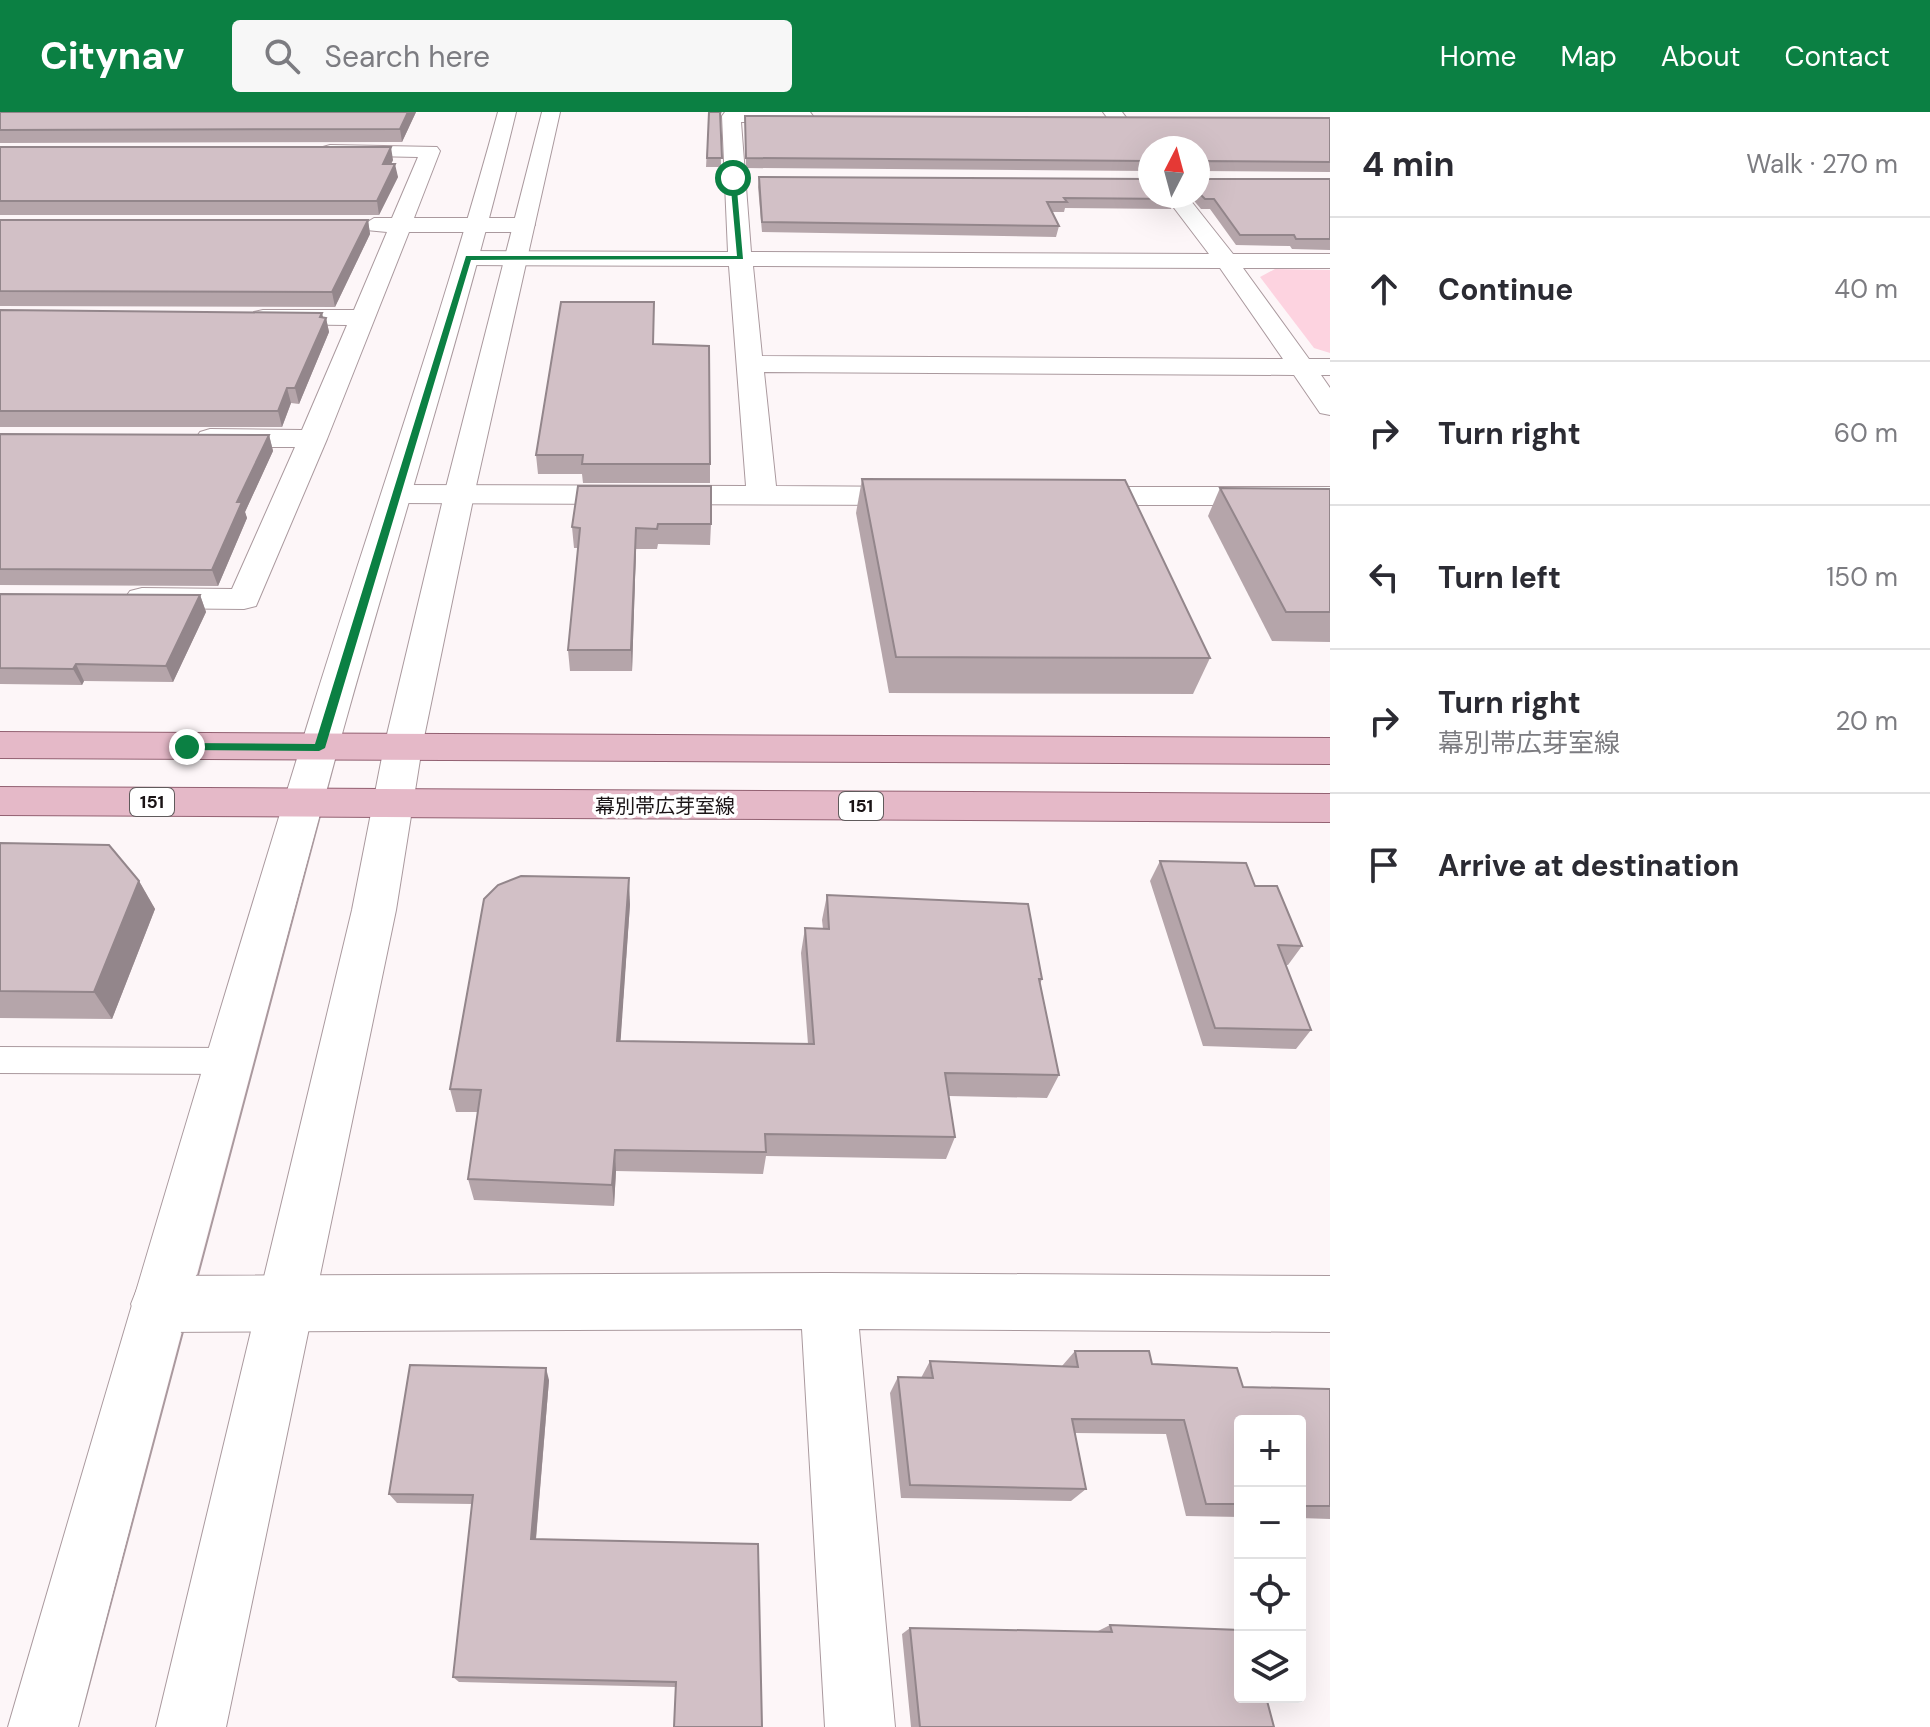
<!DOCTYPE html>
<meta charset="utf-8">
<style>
body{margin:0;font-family:"DM Sans","Noto Sans JP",sans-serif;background:#f7f7f7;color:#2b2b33}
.controls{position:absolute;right:24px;bottom:24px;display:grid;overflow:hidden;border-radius:8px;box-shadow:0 8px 32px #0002}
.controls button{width:72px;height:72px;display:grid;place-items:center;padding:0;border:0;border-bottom:2px solid #e1e1e2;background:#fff;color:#2b2b33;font:40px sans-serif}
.compass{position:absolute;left:1138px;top:24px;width:72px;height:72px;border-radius:50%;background:#fff;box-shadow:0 8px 32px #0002;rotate:6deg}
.stop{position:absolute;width:24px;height:24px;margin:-18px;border:6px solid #0b8043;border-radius:50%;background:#fff}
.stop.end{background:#0b8043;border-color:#fff;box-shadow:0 2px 8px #0008}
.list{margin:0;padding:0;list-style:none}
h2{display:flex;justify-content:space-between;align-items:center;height:104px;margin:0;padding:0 32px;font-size:34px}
h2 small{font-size:26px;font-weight:400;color:#7c7c81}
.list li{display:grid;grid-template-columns:52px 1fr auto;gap:24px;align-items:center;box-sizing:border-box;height:144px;padding:0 32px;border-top:2px solid #e1e1e2}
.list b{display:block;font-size:30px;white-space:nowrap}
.list p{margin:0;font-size:26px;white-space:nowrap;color:#7c7c81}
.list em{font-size:26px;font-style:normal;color:#7c7c81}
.icon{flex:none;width:44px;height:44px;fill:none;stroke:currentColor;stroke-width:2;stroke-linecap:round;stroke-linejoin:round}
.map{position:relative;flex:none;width:1330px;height:1615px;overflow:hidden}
header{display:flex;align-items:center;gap:48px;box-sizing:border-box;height:112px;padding:0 40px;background:#0b8043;color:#fff}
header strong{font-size:38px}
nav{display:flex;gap:44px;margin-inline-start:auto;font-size:28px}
.search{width:560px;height:72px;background:#f7f7f7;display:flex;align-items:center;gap:20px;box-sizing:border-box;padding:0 28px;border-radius:8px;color:#7c7c81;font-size:30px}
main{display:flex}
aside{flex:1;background:#fff}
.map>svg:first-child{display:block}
</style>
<header>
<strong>Citynav</strong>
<div class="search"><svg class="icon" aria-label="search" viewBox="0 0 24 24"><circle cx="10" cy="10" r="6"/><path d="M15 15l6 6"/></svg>Search here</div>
<nav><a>Home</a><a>Map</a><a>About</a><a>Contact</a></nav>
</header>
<main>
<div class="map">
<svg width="1330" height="1615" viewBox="0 0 1330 1615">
<rect width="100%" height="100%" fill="#fdf6f8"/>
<path fill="#fdd3e0" d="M1275,157l55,1v83l-16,-5 -54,-71z"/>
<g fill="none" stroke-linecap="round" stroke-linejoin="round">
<defs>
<path id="service" d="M0,935l230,1 11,4 4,9 -4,9 -11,4 -230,-1z"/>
<g id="minor">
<path d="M725,0h85l3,4 -9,6h-63l10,130 458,2 -44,-58h22l46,58h97v14h-87l66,91h21v16h-9l9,13v27l-10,-2 -26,-38 -530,-3 12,114 144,1 11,3 4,6 -4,6 -11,3 -523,-2 -11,-3 -4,-6 4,-6 11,-3 349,1 -17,-220 -261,-1 -8,-2 -4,-5 4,-5 8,-2 260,1 -6,-136zM753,154l467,2 63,91 -521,-3z"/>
<path d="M1103,0h19l28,37v19l-7,-2z"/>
<path d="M330,33l107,2 3,4 -26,67h110l11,7 -11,7h-115l-82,207 -71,167 -12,3 -102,-1 -12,-3 -5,-7 5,-7 12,-3 90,1 63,-142h-85l-10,-3 -4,-6 4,-6 10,-3 92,1 45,-105 -84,-1 -9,-2 -3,-5 3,-5 9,-2h91l33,-78 -21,-2 -3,-5 11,-7h18l26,-61 -95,-2 -3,-4 3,-4z"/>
<path d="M1072,375h258v18h-258l-11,-3 -4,-6 4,-6z"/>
<path d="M828,1161l502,3v56l-471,-3 36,398h-70l-23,-398 -643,3 -20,-8 -8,-20 8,-20 20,-8z"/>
</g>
<g id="tertiary">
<path d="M498,0h18c-52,215 -120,426 -179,640 -89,324 -175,649 -259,975h-70c95,-326 191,-651 291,-975 65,-214 140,-424 199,-640z"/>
<path d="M542,0h18l-86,383 -52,252 -26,163 -170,817h-70l196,-817 32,-163 60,-252z"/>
</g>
<g id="primary">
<path d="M0,620l1330,6v26l-1330,-6z"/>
<path d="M0,675l1330,7v28l-1330,-7z"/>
</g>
</defs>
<use href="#service" stroke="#aa999e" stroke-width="2"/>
<use href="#minor" stroke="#aa999e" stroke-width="2"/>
<use href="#tertiary" stroke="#aa999e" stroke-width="2"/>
<use href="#primary" stroke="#936172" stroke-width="2"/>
<use href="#service" fill="#fff" fill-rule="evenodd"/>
<use href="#minor" fill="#fff" fill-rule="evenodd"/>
<use href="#tertiary" fill="#fff" fill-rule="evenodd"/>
<use href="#primary" fill="#e5b9c8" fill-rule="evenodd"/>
</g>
<g fill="#b5a5aa">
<path d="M0,0h416l-14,30 -402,1z"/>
<path d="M709,0h13l-2,3 1,52h-15z"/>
<path d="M745,4l585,2v54l-131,-1 -1,5 3,3h129v71l-38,-1 -2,-3 -54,-1 -26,-36h-9l-11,-13h8v-48h-48v23l-404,-3z"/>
<path d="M0,35l393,13 -2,4 7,13 -19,38h-379z"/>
<path d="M759,65l415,22 -3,10 -106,-1 -1,4h-12l7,14 -3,11 -294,-5 -4,-45z"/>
<path d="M0,108h368l2,14 -35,73 -335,-1z"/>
<path d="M654,190l-1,42 57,120v19h-127l-1,-9h-44l-2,-19z"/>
<path d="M0,198l326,8 3,14 -30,72 -8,-1 -9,24h-282z"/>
<path d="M0,322l269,1 4,16 -28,61 2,6 -29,68 -218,-1z"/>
<path d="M862,367l348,179 -17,36 -304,-1 -33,-180z"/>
<path d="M578,374l133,38 -1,21 -52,-1 -1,5h-21l-4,122h-62l-2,-21 10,-102h-4l-2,-21z"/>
<path d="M1220,376l110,1v153l-58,-1 -64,-125z"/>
<path d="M0,482l200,1 6,17 -33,70 -89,-1 -2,4 -82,-1z"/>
<path d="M0,731l139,38 16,28 -43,110 -112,-1z"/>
<path d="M1160,749l95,25 47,60 -14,19h-2l25,65 -15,19 -93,-3 -53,-165z"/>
<path d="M827,783l215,84 -2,5 19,91 -12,23 -98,-2 6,41 -9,22 -180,-3 -3,18 -147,-3 -2,35 -140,-6 -6,-21 10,-67h-22l-6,-23 180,-185 -10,137 188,3 -7,-91 4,-25 18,1 -1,-9z"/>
<path d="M1075,1239l77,13 91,23 87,2v130l-30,-1v-97h-60v96l-54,-1 -20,-82 -91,-1 11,56 -15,12 -170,-3 -11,-105 8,-16 23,1 9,-17 132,5z"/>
<path d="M549,1268l-13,160 222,4 -83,143 -216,-5 -6,-5 19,-173 -75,-1 -8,-9z"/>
<path d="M1110,1513l164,102h-363l-9,-93 8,-6 186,4z"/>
</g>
<g fill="#93868b">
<path d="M408,0h8l-14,30 -2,-13z"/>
<path d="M391,35l2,13 -8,17 -2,-13z"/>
<path d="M395,52l3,13 -19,38 -2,-14z"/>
<path d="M368,108l2,14 -35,73 -3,-15z"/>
<path d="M322,201l2,8 2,-3 3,14 -30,72 -4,-16z"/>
<path d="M287,276l4,15 -9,24 -4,-16z"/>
<path d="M269,323l4,16 -28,61 2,6 -29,68 -6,-16 25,-68z"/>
<path d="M636,416v21l-4,122 -1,-21z"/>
<path d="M200,483l6,17 -33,70 -7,-16z"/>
<path d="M76,552l8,17 -2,4 -9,-16z"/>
<path d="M629,766l1,26 -11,160 -2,-23z"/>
<path d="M139,769l16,28 -43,110 -18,-27z"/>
<path d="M615,1038l1,21 -2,35 -2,-21z"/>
<path d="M546,1256l3,12 -14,168 -4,-9z"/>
</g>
<g fill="#d2c0c6" stroke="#93868b" stroke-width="2">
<path d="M0,0h408l-8,17 -400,1z"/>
<path d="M709,0h11l2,46h-15z"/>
<path d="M745,4l585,2v44l-129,-1 -3,15 3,3h129v60h-34l-2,-4h-54l-26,-36h-9l-7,-7v-44h-48v13l-404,-3z"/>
<path d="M0,35h391l-8,17h12l-18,37h-377z"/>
<path d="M759,65l391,2v17h23l1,3 -110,-1 3,4h-20l12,24 -297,-4z"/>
<path d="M0,108h368l-36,72 -332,-1z"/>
<path d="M561,190h93l-1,42 56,2 1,118h-128l1,-9h-47z"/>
<path d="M0,198l322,3 -2,4 6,1 -31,70h-8l-9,23h-278z"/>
<path d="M0,322l269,1 -32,67h5l-30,68 -212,-1z"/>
<path d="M862,367l263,1 85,178 -314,-1z"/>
<path d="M578,374h133v38h-53l-1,5 -21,-1 -5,122h-63l12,-122 -8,-1z"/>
<path d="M1220,376l110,1v123h-44z"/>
<path d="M0,482l200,1 -34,71 -90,-2 -3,5 -73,-1z"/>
<path d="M0,731l109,2 30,36 -45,111 -94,-1z"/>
<path d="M1160,749l86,2 9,23h22l25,60 -24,-1 33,85 -96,-2z"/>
<path d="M521,764l108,2 -12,163 197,3 -9,-116 24,1 -2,-34 201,9 14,75h-3l20,96 -114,-2 10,64 -190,-3 1,18 -151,-2 -3,35 -144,-6 13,-89 -31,-1 34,-190 14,-14z"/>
<path d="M1075,1239h74l3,13 85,4 6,19 87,2v117h-30v-85h-60v83h-34l-22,-84 -112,-1 14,70 -176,-4 -12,-108 35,1 -3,-17 148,6z"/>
<path d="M410,1253l136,3 -15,171 227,5 4,183h-88l2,-45 -223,-5 20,-182 -84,-1z"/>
<path d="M1110,1513l130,5v67h26l8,30h-354l-10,-99 202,4z"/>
</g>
<path fill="#0b8043" d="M733,64l3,2 7,81 -272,1 -146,488 -6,3 -136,-1v-6l4,-1 128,1 151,-488h271l-7,-78z"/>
<g text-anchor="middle" stroke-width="7" stroke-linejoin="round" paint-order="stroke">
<g fill="#fff" stroke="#5f5a5b" stroke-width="2">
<rect x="130" y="676" width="44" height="28" rx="6"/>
<rect x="839" y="680" width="44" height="28" rx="6"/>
</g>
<g font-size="18" font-weight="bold" fill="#1a1315">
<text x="152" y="696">151</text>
<text x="861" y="700">151</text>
</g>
<g font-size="20" fill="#1a1315" stroke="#fff">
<text x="665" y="701">幕別帯広芽室線</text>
</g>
</g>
</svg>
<div class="controls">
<button>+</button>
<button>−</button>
<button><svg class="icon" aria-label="locate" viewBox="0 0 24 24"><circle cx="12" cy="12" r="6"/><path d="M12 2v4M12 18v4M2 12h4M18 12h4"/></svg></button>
<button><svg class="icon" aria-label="layers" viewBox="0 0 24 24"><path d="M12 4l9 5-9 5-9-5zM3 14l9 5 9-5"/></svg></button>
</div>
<svg class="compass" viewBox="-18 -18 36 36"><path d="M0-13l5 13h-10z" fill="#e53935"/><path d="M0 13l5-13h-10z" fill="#7c7c81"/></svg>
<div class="stop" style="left:733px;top:66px"></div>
<div class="stop end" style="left:187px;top:635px"></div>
</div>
<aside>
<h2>4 min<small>Walk · 270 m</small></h2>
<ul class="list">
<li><svg class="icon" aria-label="ahead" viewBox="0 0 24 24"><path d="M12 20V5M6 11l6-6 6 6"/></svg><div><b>Continue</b></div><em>40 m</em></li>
<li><svg class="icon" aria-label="right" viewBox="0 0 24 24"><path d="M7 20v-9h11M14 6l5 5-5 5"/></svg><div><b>Turn right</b></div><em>60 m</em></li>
<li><svg class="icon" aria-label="left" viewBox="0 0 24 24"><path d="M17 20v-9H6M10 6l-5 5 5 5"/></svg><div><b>Turn left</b></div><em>150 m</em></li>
<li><svg class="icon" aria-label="right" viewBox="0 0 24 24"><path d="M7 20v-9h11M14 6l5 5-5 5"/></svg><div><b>Turn right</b><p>幕別帯広芽室線</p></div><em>20 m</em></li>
<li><svg class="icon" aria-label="arrive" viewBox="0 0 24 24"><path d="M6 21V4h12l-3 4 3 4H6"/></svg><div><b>Arrive at destination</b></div></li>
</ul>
</aside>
</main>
